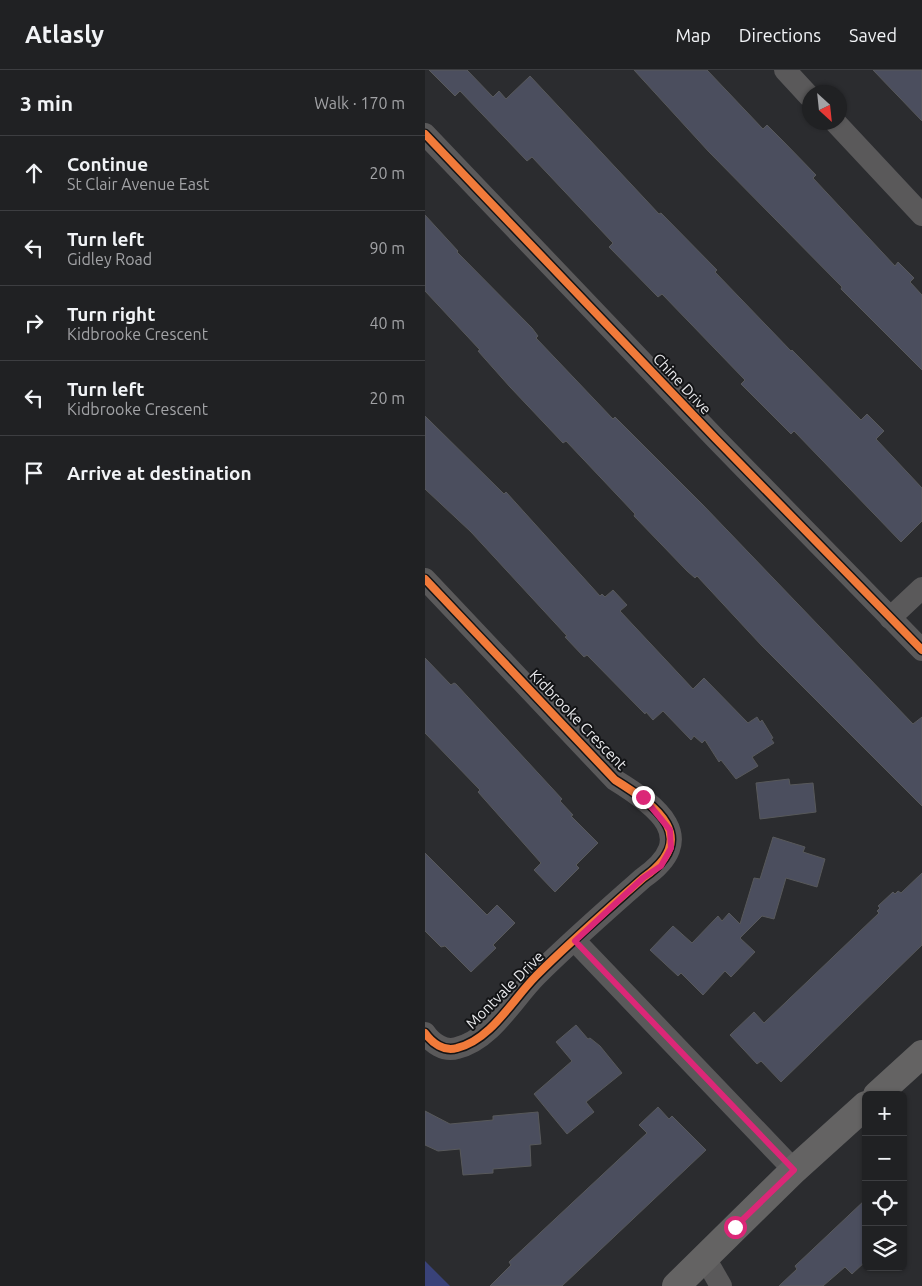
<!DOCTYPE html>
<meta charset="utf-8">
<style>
body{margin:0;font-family:Ubuntu,sans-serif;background:#2d2e30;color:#f1f3f6}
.controls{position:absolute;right:15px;bottom:15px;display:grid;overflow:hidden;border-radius:8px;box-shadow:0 1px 4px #0004}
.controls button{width:45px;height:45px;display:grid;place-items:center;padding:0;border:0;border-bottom:1px solid #3d3e41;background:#202123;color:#f1f3f6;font:25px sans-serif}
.compass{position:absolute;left:377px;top:15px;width:45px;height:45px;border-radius:50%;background:#202123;box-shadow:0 1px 4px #0004;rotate:153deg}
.stop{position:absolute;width:15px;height:15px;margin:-11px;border:4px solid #db2777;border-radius:50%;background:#fff}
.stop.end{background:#db2777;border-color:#fff;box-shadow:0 1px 5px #0008}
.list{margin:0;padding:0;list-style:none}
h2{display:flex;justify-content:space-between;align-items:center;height:65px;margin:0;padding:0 20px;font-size:21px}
h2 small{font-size:16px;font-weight:400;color:#a2a3a6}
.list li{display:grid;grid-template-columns:32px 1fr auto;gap:15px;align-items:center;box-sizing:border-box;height:75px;padding:0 20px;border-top:1px solid #3d3e41}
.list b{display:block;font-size:19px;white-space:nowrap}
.list p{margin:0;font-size:16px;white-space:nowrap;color:#a2a3a6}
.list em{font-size:16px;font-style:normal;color:#a2a3a6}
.icon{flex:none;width:28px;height:28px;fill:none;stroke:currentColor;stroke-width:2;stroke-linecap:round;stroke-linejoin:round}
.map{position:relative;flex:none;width:497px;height:1216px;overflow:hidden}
header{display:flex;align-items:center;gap:30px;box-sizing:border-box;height:70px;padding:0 25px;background:#202123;border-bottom:1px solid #3d3e41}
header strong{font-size:24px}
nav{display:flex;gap:28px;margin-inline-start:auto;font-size:18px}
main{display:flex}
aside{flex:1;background:#202123}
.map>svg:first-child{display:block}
</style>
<header>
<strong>Atlasly</strong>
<nav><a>Map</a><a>Directions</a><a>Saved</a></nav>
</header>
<main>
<aside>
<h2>3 min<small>Walk · 170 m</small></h2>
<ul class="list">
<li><svg class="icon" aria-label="ahead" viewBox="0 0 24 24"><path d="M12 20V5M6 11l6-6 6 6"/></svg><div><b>Continue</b><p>St Clair Avenue East</p></div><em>20 m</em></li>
<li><svg class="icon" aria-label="left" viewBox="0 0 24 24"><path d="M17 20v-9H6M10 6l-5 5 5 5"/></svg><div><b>Turn left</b><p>Gidley Road</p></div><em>90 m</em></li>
<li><svg class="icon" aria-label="right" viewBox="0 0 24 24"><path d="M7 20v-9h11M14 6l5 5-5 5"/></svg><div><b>Turn right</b><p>Kidbrooke Crescent</p></div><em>40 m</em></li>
<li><svg class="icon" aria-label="left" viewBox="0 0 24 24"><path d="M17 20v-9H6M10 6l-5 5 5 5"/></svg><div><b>Turn left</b><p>Kidbrooke Crescent</p></div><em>20 m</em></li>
<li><svg class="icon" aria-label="arrive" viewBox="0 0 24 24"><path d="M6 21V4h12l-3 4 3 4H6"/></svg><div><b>Arrive at destination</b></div></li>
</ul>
</aside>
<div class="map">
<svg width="497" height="1216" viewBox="0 0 497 1216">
<rect width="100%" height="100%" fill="#2b2c2f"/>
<path fill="#394279" d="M0,1191l25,25h-25z"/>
<g fill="#4b4e5e" stroke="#58595b">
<path d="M4,0h38l26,27 6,-6 7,8 24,-23 129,138 2,-1 56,57 -2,2 76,79 1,-1 69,70 6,-6 17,17 -8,8 46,49v33l-21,21 -107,-111 -3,3 -50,-50 4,-4 -83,-86 -4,3 -49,-50 4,-4 -81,-86 -5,4 -67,-70 -5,5z"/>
<path d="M209,0h73l56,59 4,-4 16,16 33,34 -3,3 82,88 3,-4 16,16 -4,4 12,13v75l-81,-81 1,-2 -133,-135z"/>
<path d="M448,0h49v51z"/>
<path d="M0,145l33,36 -1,1 75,76 6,8 -2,2 77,81 2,-2 88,88 210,219 9,-7v89l-160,-160 -65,-70 -2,2 -8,-7 -53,-55 1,-2 -69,-73 -3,2 -53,-56 -32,-36 2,-1 -55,-59z"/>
<path d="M0,346l79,78 2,-2 94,104 2,-2 3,3 8,-7 14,15 -7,6 73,78 11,-11 44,45 9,-6 3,5 2,-2 11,18 -2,1 3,4 -22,14 6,9 -22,13 -15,-19 -2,2 -14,-22 -3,3 -8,-7 -3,4 -28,-29 -10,9 -7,-8 -1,2 -58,-59 -3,2 -19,-20 2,-1 -96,-104 -46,-43z"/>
<path d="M0,588l26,27 3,-2 2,1 23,25 83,90 -2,2 13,14 -2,1 27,27 -22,22 3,3 -24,24 -21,-22 7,-7 -63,-71 2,-2 -55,-57z"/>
<path d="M364,709l1,6 23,-2 3,29 -56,7 -4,-36z"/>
<path d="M348,767l32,10 -2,5 22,7 -8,28 -31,-9 -12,41 -12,-3 -22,22 15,14 -24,25 -6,-6 -22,24 -22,-22 -3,3 -28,-26 23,-24 19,17 26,-27 4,5 7,-8 11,11 14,-46 6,1z"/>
<path d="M0,783l62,62 10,-10 18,18 -22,22 3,3 -25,24 -26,-26 -4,1 -16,-16z"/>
<path d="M497,803v72l-141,137 -20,-21 -4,3 -27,-29 24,-23 10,11 115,-110 -2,-2 3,-3 -2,-2 15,-14 2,2 3,-3 3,2z"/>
<path d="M151,955l12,14 2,-1 10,8 22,27 -36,29 8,10 -27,22 -33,-40 38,-33 -16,-19z"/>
<path d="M233,1037l11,12 3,-3 34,34 -144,136h-72l21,-21 -2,-3 138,-129 -8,-8z"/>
<path d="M0,1041l25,13 43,-4v-4l45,-4 3,32 -11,1 1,21 -38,3v4l-30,2 -3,-26 -22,2 -13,-6z"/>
<path d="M441,1129v62l-14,13 -7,-7 -22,19h-44l18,-17 -2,-3z"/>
</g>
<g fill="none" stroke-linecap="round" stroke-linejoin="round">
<g stroke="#5a595a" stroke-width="22">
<path d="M360,0l24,26"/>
<path d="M410,52l87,93"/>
<path d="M0,64l291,305 206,211"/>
<path d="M0,509l190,201c42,26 86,58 28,98 -36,32 -73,64 -107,98 -23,23 -45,64 -79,72 -13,4 -25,-5 -32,-15"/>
<path d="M465,548l32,-30"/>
<path d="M150,871l219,229"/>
<path d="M280,1188l16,28"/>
</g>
<g stroke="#646363" stroke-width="28">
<path d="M452,1025l45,-41"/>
<path d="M251,1216l118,-116 72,-65"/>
</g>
<defs>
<g id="cycleway">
<path d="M0,64l291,305 206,211"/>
<path d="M0,509l190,201c42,26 86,58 28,98 -36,32 -73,64 -107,98 -23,23 -45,64 -79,72 -13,4 -25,-5 -32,-15"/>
</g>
</defs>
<use href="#cycleway" stroke="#131416" stroke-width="11"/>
<use href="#cycleway" stroke="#f17a3a" stroke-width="8"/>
</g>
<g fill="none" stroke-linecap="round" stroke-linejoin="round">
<path stroke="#db2777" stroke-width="6" d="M218,727l27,33 1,18 -10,18 -18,12 -68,63 219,229 -59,57"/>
</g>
<g text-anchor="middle" stroke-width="4" stroke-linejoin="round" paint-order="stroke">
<g font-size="15" fill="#eaeaed" stroke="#131416">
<text transform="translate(257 314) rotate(47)" y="5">Chine Drive</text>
<text transform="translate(153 650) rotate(46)" y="5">Kidbrooke Crescent</text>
<text transform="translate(80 920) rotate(-45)" y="5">Montvale Drive</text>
</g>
</g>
</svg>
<div class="controls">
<button>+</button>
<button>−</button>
<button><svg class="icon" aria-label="locate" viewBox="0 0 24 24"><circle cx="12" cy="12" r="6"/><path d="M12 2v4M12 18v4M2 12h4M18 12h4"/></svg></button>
<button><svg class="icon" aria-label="layers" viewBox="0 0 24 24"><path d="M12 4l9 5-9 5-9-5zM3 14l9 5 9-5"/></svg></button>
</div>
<svg class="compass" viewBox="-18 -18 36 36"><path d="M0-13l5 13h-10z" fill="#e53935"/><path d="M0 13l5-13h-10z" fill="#a2a3a6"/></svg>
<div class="stop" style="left:310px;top:1157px"></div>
<div class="stop end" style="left:218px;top:727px"></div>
</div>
</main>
